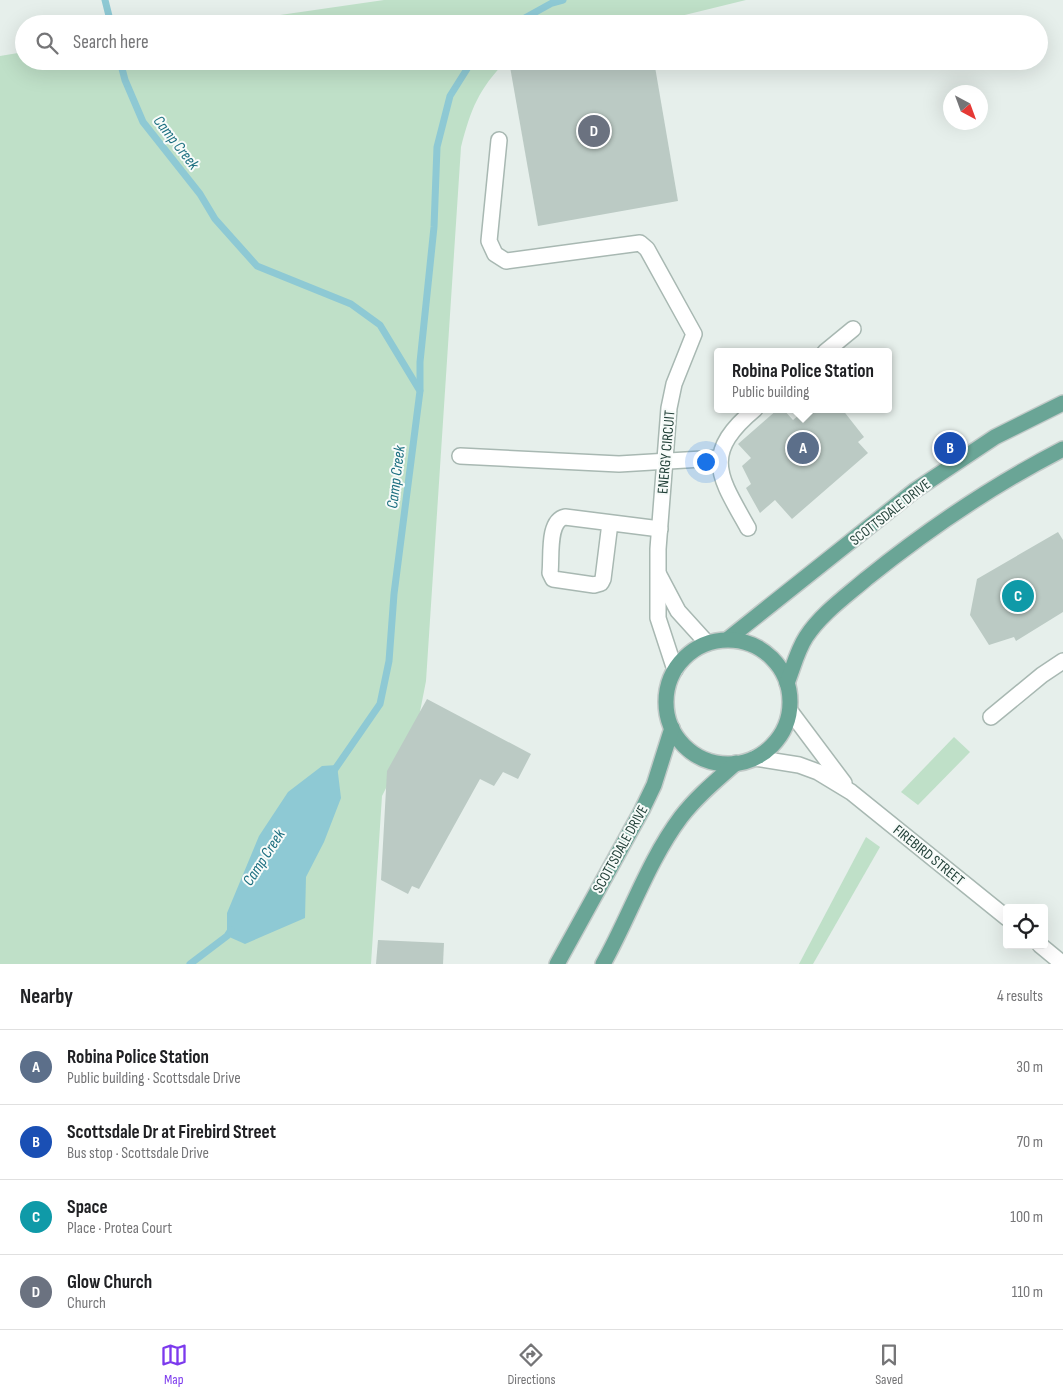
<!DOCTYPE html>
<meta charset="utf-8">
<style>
body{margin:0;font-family:"Sofia Sans Condensed",sans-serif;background:#f2f2f2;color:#202124}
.controls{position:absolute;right:15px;bottom:15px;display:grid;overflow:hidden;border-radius:5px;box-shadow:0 5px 20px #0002}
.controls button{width:45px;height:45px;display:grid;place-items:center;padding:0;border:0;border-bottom:1px solid #e0e0e0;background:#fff;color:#202124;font:25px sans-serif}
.compass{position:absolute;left:943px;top:85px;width:45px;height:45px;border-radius:50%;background:#fff;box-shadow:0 5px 20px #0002;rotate:139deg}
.you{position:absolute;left:705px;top:461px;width:18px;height:18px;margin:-12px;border:4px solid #fff;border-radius:50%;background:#1a73e8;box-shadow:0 0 0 8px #1a73e833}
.badge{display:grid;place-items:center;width:32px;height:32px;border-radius:50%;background:#7c3aed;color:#fff;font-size:16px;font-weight:700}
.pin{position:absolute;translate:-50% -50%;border:2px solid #fff;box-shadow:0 1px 5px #0006}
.popup{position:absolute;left:714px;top:348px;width:178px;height:65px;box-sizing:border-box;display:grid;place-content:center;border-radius:5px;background:#fff;filter:drop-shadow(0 1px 4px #0005);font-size:16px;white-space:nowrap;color:#757577}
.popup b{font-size:19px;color:#202124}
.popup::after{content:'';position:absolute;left:50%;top:100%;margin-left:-10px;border:10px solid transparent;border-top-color:#fff}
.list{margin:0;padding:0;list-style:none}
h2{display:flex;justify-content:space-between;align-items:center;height:65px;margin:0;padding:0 20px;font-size:21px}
h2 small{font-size:16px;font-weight:400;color:#757577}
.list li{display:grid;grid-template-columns:32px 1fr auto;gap:15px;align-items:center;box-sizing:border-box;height:75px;padding:0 20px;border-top:1px solid #e0e0e0}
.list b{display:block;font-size:19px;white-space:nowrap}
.list p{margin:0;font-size:16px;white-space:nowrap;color:#757577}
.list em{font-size:16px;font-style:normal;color:#757577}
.icon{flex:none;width:28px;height:28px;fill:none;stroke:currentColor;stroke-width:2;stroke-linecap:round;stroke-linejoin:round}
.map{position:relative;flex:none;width:1063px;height:964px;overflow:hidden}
.search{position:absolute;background:#fff;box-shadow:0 5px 20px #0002;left:15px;right:15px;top:15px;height:55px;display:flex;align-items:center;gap:12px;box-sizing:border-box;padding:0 18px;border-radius:28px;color:#757577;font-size:19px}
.sheet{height:365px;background:#fff}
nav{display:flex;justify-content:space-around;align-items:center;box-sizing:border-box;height:70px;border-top:1px solid #e0e0e0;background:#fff;font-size:14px;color:#757577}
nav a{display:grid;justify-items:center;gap:2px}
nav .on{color:#7c3aed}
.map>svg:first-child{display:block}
</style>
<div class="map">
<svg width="1063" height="964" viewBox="0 0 1063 964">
<rect width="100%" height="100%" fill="#e6efeb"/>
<g fill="#bfe0c8">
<path d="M384,0h362l-98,24h-430z"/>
<path d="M24,52v9h482c-28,29 -35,48 -45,86l-35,534 -9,46 -35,69 -11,168h-371v-908z"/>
<path d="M954,737l16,15 -52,53 -17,-13z"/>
<path d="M866,837l14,10 -67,117h-14z"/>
</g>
<path fill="#8ec9d4" d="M337,765l4,33 -17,44 -18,35 -1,41 -60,26 -18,-8v-23l32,-77 29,-44 34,-26z"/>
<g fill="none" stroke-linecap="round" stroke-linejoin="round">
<g stroke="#8ec9d4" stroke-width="7">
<path d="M105,0l6,24"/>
<path d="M514,24l38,-21 11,-3"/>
<path d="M120,61l5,19 18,42 57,72 15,25 42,47 94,38 29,21 40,66 -26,203 -5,67 -9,43 -47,68"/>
<path d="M420,390v-28l14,-135 3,-80 13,-51 22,-35"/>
<path d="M190,964l37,-28 4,-6"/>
</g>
</g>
<g fill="#bbcac4">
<path d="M509,61h145l24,140 -140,25z"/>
<path d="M778,409h5l10,11 7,-6 -4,-5h46l22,28 -6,5 10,11 -76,66 -17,-19 -15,13 -14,-25 5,-4 -9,-18 9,-8 -13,-14z"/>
<path d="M1058,532l5,8v72l-47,29 -2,-4 -25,8 -19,-30 7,-36z"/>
<path d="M427,699l104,55 -13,25 -15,-7 -9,14 -14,-7 -61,110 -7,-3 -4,8 -27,-14 6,-109z"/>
<path d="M378,940l66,3 -1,21h-67z"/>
</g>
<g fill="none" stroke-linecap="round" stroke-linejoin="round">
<defs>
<g id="minor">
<path d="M499,140l-10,101 6,13 11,7 134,-18 7,6 47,85 -20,50 -5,24 -11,141v69l17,52"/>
<path d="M825,352l28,-23"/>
<path d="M460,456l159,8 100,-6"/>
<path d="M610,523l-7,56 -2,4 -7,2 -41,-6 -3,-6c2,-16 -3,-52 15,-56l95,12"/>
<path d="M748,528c-29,-52 -47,-74 7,-119"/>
<path d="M659,575l19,36 29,32"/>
<path d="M790,711l54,72"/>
<path d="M991,717l51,-42 21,-14"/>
<path d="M755,758l44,7 19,7 33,20 156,126"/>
<path d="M1040,945l23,19"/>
</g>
<g id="major">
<path d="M728,639l186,-148 81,-54 68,-34"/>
<circle cx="728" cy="702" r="62"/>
<path d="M787,683c6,-15 10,-32 19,-46 15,-23 39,-40 60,-58 62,-50 127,-94 197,-130"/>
<path d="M557,964l85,-154 12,-25 18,-57"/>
<path d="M603,964c27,-48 45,-103 78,-147 16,-21 36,-37 55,-54"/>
</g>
</defs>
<use href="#minor" stroke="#a8b8b2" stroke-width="18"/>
<use href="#major" stroke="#c2cac8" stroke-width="18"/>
<use href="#minor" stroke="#fff" stroke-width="15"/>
<use href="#major" stroke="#6aa596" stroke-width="15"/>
</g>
<g text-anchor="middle" stroke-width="4" stroke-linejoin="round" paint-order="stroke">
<g font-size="15" fill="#24423a" stroke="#f7fbf9">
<text transform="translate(666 452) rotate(-85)" y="5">ENERGY CIRCUIT</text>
<text transform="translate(890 512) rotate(-38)" y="5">SCOTTSDALE DRIVE</text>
<text transform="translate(620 849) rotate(-61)" y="5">SCOTTSDALE DRIVE</text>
<text transform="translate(929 855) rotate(39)" y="5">FIREBIRD STREET</text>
</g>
<g font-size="16" font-style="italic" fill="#1c6f80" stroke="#f7fbf9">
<text transform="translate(177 142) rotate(52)" y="6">Camp Creek</text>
<text transform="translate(395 477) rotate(-83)" y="6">Camp Creek</text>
<text transform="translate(263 857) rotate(-57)" y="6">Camp Creek</text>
</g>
</g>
</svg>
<div class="controls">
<button><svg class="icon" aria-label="locate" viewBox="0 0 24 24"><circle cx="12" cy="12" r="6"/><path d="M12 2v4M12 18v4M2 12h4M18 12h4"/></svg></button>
</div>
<svg class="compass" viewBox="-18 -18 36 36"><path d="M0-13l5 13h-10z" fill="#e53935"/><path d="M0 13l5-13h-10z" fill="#757577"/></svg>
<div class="you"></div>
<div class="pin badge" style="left:803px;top:448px;background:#5c6f8a">A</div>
<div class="popup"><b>Robina Police Station</b>Public building</div>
<div class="pin badge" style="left:950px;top:448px;background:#1a4fb4">B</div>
<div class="pin badge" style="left:1018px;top:596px;background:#0f9aa8">C</div>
<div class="pin badge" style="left:594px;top:131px;background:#6b7280">D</div>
<div class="search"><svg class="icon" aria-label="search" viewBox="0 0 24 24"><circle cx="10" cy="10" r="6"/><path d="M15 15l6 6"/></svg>Search here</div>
</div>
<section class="sheet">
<h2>Nearby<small>4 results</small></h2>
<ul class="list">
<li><span class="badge" style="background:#5c6f8a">A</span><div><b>Robina Police Station</b><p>Public building · Scottsdale Drive</p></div><em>30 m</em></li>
<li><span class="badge" style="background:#1a4fb4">B</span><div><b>Scottsdale Dr at Firebird Street</b><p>Bus stop · Scottsdale Drive</p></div><em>70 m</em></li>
<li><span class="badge" style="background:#0f9aa8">C</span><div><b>Space</b><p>Place · Protea Court</p></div><em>100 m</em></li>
<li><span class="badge" style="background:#6b7280">D</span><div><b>Glow Church</b><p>Church</p></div><em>110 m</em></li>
</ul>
</section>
<nav>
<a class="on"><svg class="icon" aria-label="map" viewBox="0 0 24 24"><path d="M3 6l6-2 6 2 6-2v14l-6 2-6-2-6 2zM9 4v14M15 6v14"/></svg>Map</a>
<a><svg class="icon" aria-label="directions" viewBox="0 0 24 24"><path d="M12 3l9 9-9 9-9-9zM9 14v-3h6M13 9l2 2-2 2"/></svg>Directions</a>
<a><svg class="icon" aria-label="saved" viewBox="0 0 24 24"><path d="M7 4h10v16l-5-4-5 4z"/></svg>Saved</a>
</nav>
